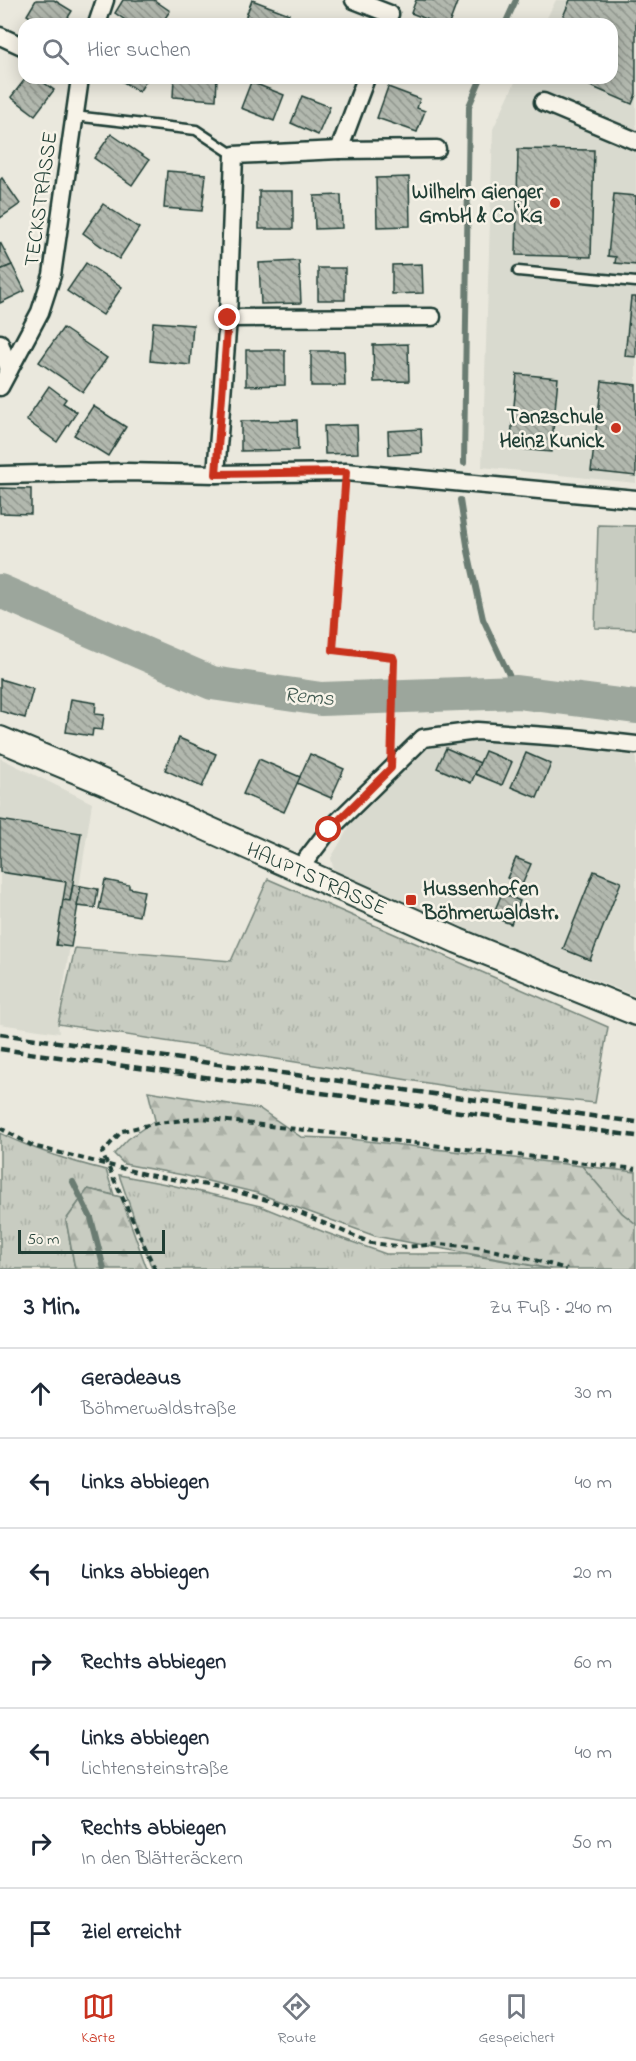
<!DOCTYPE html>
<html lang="de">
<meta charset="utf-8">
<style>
body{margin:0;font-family:"Indie Flower",sans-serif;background:#f2f2f3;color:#1f2937}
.scale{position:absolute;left:18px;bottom:15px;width:147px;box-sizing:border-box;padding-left:6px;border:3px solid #1f3d34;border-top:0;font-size:16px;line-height:21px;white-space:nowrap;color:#1f3d34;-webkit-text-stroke:4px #f7f3e8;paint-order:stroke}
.stop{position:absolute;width:18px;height:18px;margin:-14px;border:4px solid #c8321e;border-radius:50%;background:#fff}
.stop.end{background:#c8321e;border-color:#fff;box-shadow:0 2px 6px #0008}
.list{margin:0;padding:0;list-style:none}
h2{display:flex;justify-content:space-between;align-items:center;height:78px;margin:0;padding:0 24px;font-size:26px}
h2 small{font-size:20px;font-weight:400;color:#747a83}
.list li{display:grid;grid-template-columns:39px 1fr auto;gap:18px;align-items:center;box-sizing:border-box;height:90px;padding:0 24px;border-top:2px solid #e0e1e3}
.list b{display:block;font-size:22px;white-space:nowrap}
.list p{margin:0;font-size:20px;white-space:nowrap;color:#747a83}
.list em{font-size:20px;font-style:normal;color:#747a83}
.icon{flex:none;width:33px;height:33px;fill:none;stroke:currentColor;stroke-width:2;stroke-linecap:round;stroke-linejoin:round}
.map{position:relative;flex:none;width:636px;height:1269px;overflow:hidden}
.search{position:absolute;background:#fff;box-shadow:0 3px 15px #0003;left:18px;right:18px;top:18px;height:66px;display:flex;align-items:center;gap:15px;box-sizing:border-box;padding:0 21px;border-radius:18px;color:#747a83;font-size:22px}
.sheet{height:708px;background:#fff}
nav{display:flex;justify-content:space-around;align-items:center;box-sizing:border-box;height:84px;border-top:2px solid #e0e1e3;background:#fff;font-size:16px;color:#747a83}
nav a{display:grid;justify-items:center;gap:3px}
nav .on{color:#c8321e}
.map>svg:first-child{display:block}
</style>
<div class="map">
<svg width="636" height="1269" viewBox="0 0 636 1269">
<defs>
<pattern id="grass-tufts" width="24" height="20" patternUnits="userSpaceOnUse" patternTransform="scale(1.5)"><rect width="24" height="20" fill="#c8ccc1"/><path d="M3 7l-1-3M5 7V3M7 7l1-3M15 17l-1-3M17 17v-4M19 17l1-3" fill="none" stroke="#abb0a6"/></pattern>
<pattern id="forest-firs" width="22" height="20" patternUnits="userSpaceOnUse" patternTransform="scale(1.5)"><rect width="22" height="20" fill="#c8ccc1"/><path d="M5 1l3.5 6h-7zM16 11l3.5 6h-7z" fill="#abb0a6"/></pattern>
<pattern id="building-back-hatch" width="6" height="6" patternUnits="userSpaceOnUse" patternTransform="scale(1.5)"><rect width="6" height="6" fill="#b2b8ae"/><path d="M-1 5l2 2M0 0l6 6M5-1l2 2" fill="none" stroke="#90978e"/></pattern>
</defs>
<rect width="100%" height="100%" fill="#eae8dd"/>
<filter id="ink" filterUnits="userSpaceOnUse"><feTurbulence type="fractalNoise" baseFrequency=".0167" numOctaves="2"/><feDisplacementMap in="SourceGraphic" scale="12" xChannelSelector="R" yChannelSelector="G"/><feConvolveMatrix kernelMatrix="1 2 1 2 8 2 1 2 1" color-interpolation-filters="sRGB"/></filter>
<g filter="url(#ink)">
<g fill="#d9dacf">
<path d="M556,0h80v483l-154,-16 11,-338 24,-51h95v-54h-68z"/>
<path d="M455,740h46l135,16v240l-134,-52 -149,-62 -19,-10 -3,-14 21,-36 46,-49 28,-25z"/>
<path d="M0,758l92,45 -34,220 1,10 -59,-9z"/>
</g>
<g fill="url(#grass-tufts)" stroke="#74847a" stroke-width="1.5">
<path d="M268,879l340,148 -13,76 -124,-13 -413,-66 17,-76 156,13z"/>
<path d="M0,1133c34,17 69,28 106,37l8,25 -26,-6 -22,31 9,49h-75z"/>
<path d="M582,1166l54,6v52l-14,-11z"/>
<path d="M119,1175l52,10 89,21 64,26 62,22h79l86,15h-399z"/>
</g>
<g fill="url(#forest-firs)" stroke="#74847a" stroke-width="1.5">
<path d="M148,1091l112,18 41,28 49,2 232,27 40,47 14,11v45h-85l-176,-33 -118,-43 -74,-18 -59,-11 -10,-10 14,-15 27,-19z"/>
<path d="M88,1189l33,8 26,72h-72l-9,-49z"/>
</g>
<path fill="#c8ccc1" stroke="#74847a" stroke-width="1.5" d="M598,525l38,1v103l-41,-1z"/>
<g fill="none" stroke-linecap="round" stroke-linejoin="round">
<g stroke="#6a7c72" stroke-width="6">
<path d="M505,24l11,-24"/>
<path d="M464,463l5,-357 12,-28"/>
<path d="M460,500l8,51 15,68 34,73"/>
<path d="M208,695l4,-12"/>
<path d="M73,1182l18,36 13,51"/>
</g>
<path stroke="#9ca69c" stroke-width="34" d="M0,591l212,92 109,16 196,-7 119,15"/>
</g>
<g fill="url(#building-back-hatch)" stroke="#1f3d34" stroke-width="1.5">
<path d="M36,0h18l18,11 -8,13h-23l-14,-9z"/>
<path d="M123,0h31l16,11 -9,13h-30l-16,-11z"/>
<path d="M252,0l37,14 -4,10h-42z"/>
<path d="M416,0h42l-9,24h-10l-28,-11z"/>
<path d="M570,0h66v94l-4,10 -60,-26h40v-54h-52z"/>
<path d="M26,78h11l17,12 -19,25 -24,-18z"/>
<path d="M117,78h31l-9,14z"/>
<path d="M174,78h43l-1,22 -43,-3z"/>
<path d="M251,82l33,13 -10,26 -33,-13z"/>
<path d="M388,87l32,12 -3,9 8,3 -8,21 -40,-14z"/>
<path d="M302,96l28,11 -12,28 -27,-12z"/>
<path d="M111,134l38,26 -17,25 -38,-27z"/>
<path d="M518,149l76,1 -3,107 -75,-2z"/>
<path d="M167,171l39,3 -4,37 -38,-3z"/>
<path d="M409,177l1,49 -33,1 -1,-49z"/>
<path d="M2,178l18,26 -20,14v-38z"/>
<rect x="259" y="191" width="34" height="38"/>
<path d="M614,194l22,2v69l-21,-2 1,-6 -8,-1z"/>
<path d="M341,195l1,33 -27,1 -1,-33z"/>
<path d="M103,204l36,24 -20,31 -36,-26z"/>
<path d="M0,242l12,23 -12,5z"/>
<path d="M299,261l2,42 -40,1 -2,-41z"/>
<path d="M86,263l36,24 -19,28 -36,-24z"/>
<path d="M422,264l1,29 -31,1v-29z"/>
<path d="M12,265l13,26 -25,12v-33z"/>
<rect x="318" y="268" width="27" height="32"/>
<path d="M631,297h5v60l-11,-1z"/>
<path d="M153,322l40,3 -3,40 -40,-4z"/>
<path d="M63,328l44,30 -24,34 -44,-30z"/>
<path d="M408,344l1,37 -35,1 -1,-37z"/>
<path d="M246,350h39v35l-39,1z"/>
<path d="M311,351h33l1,35h-34z"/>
<path d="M517,374l41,4 -7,74 -41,-4z"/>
<path d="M602,381l34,4v91l-45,-5z"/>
<path d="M49,386l17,13 -3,4 14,9 -20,30 -31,-22z"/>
<path d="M93,406l33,21 -18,29 -34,-21z"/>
<path d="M297,420l1,30 -57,1v-30z"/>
<path d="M357,425l1,28 -33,1 -1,-28z"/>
<path d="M421,429l1,24 -33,2 -1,-24z"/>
<path d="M0,488l31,1v25l-31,-1z"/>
<path d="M0,679l33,10 -8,29 -25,-7z"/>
<path d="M71,699l25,4 -1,11 9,1 -2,15 -9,-1 -1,7 -26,-4z"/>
<path d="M179,738l37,16 -14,33 -37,-17z"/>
<path d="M446,748l34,15 -9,20 -34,-15z"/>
<path d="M485,751l27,11 -10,23 -27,-11z"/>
<path d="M526,753l25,11 -14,34 -26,-11z"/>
<path d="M310,754l34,15 -13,29 -34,-15z"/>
<path d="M259,759l41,18 -16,35 -41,-18z"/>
<path d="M0,820l81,13 -11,68 -7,-1 3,-18 -66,-10z"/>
<path d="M516,858l15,6 -9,21 -15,-7z"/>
<path d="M594,871l27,11 -31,78 -27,-11z"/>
<path d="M105,880l24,5v3l15,3 -5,25 -40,-7z"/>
<path d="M73,885l8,1 -10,61 -15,-2 7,-45 7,1z"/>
<path d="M81,886l17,3 -3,19 -18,-2z"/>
<path d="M502,893l18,8 -9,23 -19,-7z"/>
</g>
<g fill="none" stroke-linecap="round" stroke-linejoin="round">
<defs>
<g id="lane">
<path d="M74,116l122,14 38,25"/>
<path d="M518,271l118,11"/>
</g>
<g id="street">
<path d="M354,0l36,14"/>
<path d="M97,24l8,-24"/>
<path d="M0,36l24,11"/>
<path d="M543,102l93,39"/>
<path d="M339,150l27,-72"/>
<path d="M228,318l204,-1"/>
<path d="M0,343l9,27"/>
<path d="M0,387l40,-75 12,-37 28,-197"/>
<path d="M216,474l12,-156 6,-163 105,-5 98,-1"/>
<path d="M0,475l126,-3 90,2 130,-2 290,27"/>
<path d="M299,869l30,-39 94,-92 54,-7 98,7 61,7"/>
</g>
<path id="secondary" d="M0,739l108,45 350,157 178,72"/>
</defs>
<use href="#lane" stroke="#1f3d34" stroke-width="13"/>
<use href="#street" stroke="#1f3d34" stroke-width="21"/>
<use href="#secondary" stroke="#1f3d34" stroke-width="28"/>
<g stroke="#1f3d34" stroke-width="4" stroke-dasharray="6 4.5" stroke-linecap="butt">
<path d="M345,487l-12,163 60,7 -1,87"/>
<path d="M0,1128l33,18 115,29 71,12 55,15 97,41 35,4 33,-3 38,3 43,9 47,13"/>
<path d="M155,1269l-53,-116 20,-22 35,-8 45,-5 434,51"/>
</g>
<use href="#lane" stroke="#f7f3e8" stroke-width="8"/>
<use href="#street" stroke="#f7f3e8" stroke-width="16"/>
<use href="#secondary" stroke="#f7f3e8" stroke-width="24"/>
<g stroke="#1f3d34" stroke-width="4.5" stroke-dasharray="9 4.5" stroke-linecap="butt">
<path d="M0,1034l636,88"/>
<path d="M0,1049l636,87"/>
</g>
</g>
</g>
<g fill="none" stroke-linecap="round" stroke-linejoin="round" filter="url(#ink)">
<path stroke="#c8321e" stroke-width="8" d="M228,318l-12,156 130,-2 -13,178 60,7 1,3 -3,108 -62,62"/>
</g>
<g fill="#c8321e" stroke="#f7f3e8" stroke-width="2">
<circle cx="555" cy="203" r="6"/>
<circle cx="616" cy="428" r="6"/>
<rect x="405" y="894" width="12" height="12" rx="3"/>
</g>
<g text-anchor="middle" stroke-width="5" stroke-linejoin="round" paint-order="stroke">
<g font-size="21" font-weight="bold" fill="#1f3d34" stroke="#f7f3e8" text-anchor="end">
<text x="543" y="198">Wilhelm Gienger<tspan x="543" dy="24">GmbH &amp; Co KG</tspan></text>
<text x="604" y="423">Tanzschule<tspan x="604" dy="24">Heinz Kunick</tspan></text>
<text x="423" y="895" text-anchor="start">Hussenhofen<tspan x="423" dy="24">Böhmerwaldstr.</tspan></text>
</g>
<g font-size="21" fill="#1f3d34" stroke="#f7f3e8">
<text transform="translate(40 199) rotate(-82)" y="7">TECKSTRASSE</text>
<text transform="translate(317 878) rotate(24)" y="7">HAUPTSTRASSE</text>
</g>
<g font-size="22" font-style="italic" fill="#445c53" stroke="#f7f3e8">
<text transform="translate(309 695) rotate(5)" y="8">Rems</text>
</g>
</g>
</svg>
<div class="scale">50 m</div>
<div class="stop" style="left:329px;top:830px"></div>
<div class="stop end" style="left:228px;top:318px"></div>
<div class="search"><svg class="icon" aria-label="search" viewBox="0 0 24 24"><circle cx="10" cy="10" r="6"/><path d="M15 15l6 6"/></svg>Hier suchen</div>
</div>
<section class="sheet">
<h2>3 Min.<small>Zu Fuß · 240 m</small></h2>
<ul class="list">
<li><svg class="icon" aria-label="ahead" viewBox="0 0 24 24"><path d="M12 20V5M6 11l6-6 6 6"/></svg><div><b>Geradeaus</b><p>Böhmerwaldstraße</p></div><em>30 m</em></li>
<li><svg class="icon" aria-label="left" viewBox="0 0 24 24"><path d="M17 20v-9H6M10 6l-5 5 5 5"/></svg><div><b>Links abbiegen</b></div><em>40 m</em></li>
<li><svg class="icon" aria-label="left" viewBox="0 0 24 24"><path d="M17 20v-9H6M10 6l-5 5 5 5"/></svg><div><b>Links abbiegen</b></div><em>20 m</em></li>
<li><svg class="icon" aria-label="right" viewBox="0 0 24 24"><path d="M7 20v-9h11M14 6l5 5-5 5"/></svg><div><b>Rechts abbiegen</b></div><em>60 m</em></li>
<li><svg class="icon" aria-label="left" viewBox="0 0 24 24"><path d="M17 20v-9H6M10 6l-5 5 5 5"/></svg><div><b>Links abbiegen</b><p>Lichtensteinstraße</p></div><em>40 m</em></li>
<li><svg class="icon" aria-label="right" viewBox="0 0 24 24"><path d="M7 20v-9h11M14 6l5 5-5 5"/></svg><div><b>Rechts abbiegen</b><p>In den Blätteräckern</p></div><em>50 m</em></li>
<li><svg class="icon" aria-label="arrive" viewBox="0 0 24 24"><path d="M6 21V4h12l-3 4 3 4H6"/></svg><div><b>Ziel erreicht</b></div></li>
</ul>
</section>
<nav>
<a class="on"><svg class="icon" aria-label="map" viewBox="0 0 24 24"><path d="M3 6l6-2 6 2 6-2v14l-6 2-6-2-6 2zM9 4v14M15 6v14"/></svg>Karte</a>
<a><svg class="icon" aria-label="directions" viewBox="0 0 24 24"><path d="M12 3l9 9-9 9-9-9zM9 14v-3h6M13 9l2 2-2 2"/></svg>Route</a>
<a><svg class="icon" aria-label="saved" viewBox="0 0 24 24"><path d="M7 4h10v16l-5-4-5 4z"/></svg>Gespeichert</a>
</nav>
